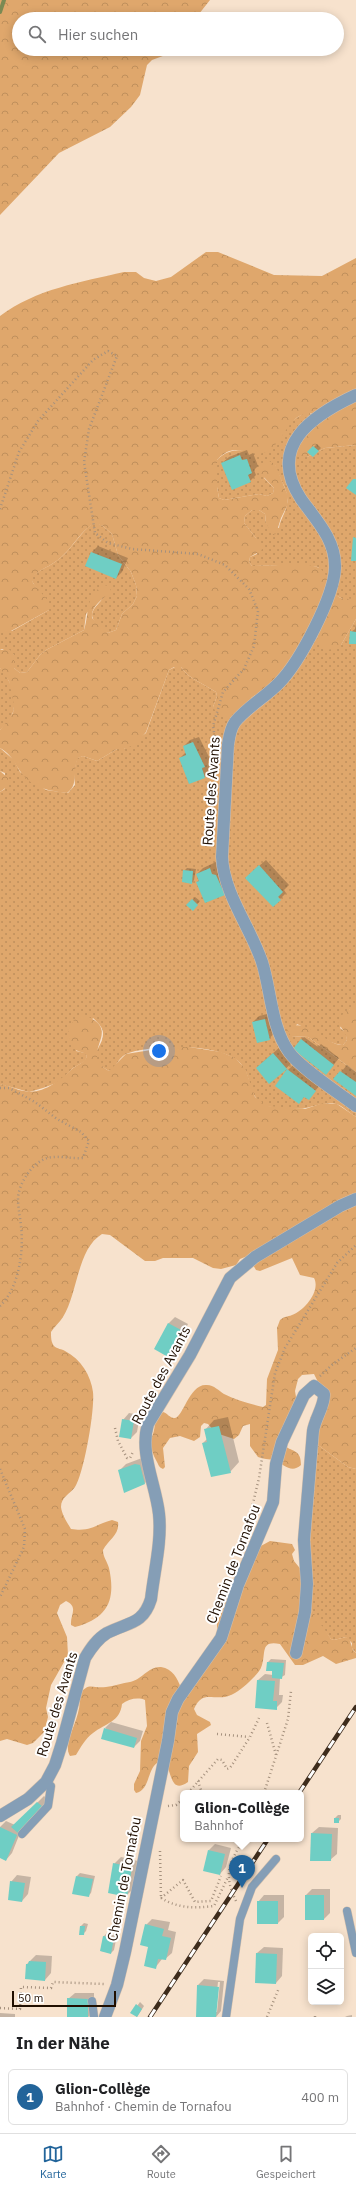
<!DOCTYPE html>
<html lang="de">
<meta charset="utf-8">
<style>
body{margin:0;font-family:"IBM Plex Sans",sans-serif;background:#f6f6f6;color:#202124}
.controls{position:absolute;right:12px;bottom:12px;display:grid;overflow:hidden;border-radius:6px;box-shadow:0 2px 10px #0003}
.controls button{width:36px;height:36px;display:grid;place-items:center;padding:0;border:0;border-bottom:1px solid #e0e0e0;background:#fff;color:#202124;font:20px sans-serif}
.scale{position:absolute;left:12px;bottom:10px;width:104px;box-sizing:border-box;padding-left:4px;border:2px solid #210f00;border-top:0;font-size:11px;line-height:14px;white-space:nowrap;color:#210f00;-webkit-text-stroke:3px #fff;paint-order:stroke}
.you{position:absolute;left:159px;top:1051px;width:14px;height:14px;margin:-10px;border:3px solid #fff;border-radius:50%;background:#1a73e8;box-shadow:0 0 0 6px #1a73e833}
.badge{display:grid;place-items:center;width:26px;height:26px;border-radius:50%;background:#22649a;color:#fff;font-size:13px;font-weight:700}
.pin{position:absolute;translate:-50% -33px;filter:drop-shadow(0 1px 2px #0008)}
.pin::after{content:'';position:absolute;top:21px;width:14px;height:12px;background:inherit;clip-path:polygon(0 0,100% 0,50% 100%)}
.popup{position:absolute;left:180px;top:1790px;width:124px;height:52px;box-sizing:border-box;display:grid;place-content:center;border-radius:6px;background:#fff;filter:drop-shadow(0 1px 3px #0005);font-size:13px;white-space:nowrap;color:#757577}
.popup b{font-size:15px;color:#202124}
.popup::after{content:'';position:absolute;left:50%;top:100%;margin-left:-8px;border:8px solid transparent;border-top-color:#fff}
.list{margin:0;padding:0;list-style:none}
h2{display:flex;justify-content:space-between;align-items:center;height:52px;margin:0;padding:0 16px;font-size:17px}
h2 small{font-size:13px;font-weight:400;color:#757577}
.list li{display:grid;grid-template-columns:26px 1fr auto;gap:12px;align-items:center;box-sizing:border-box;height:56px;margin:0 8px 8px;padding:0 8px;border:1px solid #e0e0e0;border-radius:6px}
.list b{display:block;font-size:15px;white-space:nowrap}
.list p{margin:0;font-size:13px;white-space:nowrap;color:#757577}
.list em{font-size:13px;font-style:normal;color:#757577}
.icon{flex:none;width:22px;height:22px;fill:none;stroke:currentColor;stroke-width:2;stroke-linecap:round;stroke-linejoin:round}
.map{position:relative;flex:none;width:356px;height:2017px;overflow:hidden}
.search{position:absolute;background:#fff;box-shadow:0 2px 10px #0003;left:12px;right:12px;top:12px;height:44px;display:flex;align-items:center;gap:10px;box-sizing:border-box;padding:0 14px;border-radius:22px;color:#757577;font-size:15px}
.sheet{height:116px;background:#fff}
nav{display:flex;justify-content:space-around;align-items:center;box-sizing:border-box;height:56px;border-top:1px solid #e0e0e0;background:#fff;font-size:11px;color:#757577}
nav a{display:grid;justify-items:center;gap:2px}
nav .on{color:#22649a}
.map>svg:first-child{display:block}
</style>
<div class="map">
<svg width="356" height="2017" viewBox="0 0 356 2017">
<defs>
<pattern id="grass-dots" width="8" height="8" patternUnits="userSpaceOnUse"><rect width="8" height="8" fill="#dfa76c"/><path d="M2 2h.1M6 6h.1" fill="none" stroke="#bf8f5c" stroke-width="1.8" stroke-linecap="round"/></pattern>
<pattern id="forest-crowns" width="20" height="18" patternUnits="userSpaceOnUse"><rect width="20" height="18" fill="#dfa76c"/><path d="M2 6a3 3 0 1 1 6 0M12 15a3 3 0 1 1 6 0" fill="none" stroke="#bf8f5c"/></pattern>
</defs>
<rect width="100%" height="100%" fill="#f7e2cd"/>
<g fill="url(#grass-dots)">
<path d="M304,413h6l7,8 -10,36 18,-9 31,-3v154h-13l-6,-3 -19,-29 -16,-2 -50,1 -3,-4 1,-5 7,-3 -1,-16 -12,-15 1,-7 7,-6h7l6,4 1,9 13,5c1,-8 7,-16 8,-24 3,-13 -9,-27 -12,-39l-11,13 10,10 -1,5 -6,3 -8,-2 -35,6 -5,-2 -2,-11v-27c9,-9 18,-11 30,-9z"/>
<path d="M95,522l8,4 9,8 6,21 13,17 5,13 1,11 -4,8 -11,10 -6,16 -8,3c-33,-23 -5,-24 1,-47l-23,28 -2,16 -38,20 -6,5 -13,17 -7,1 -6,-5v-13l-12,-6 -2,1v-19h12l37,-21c-4,-17 -13,-18 -18,-32 7,-8 16,-10 24,-16 16,-10 24,-30 40,-40z"/>
<path d="M356,619v390h-6l-10,19 6,5 1,7 -4,5c-10,1 -34,-16 -46,-21l-6,12 17,1 48,35v45c-6,-3 -14,-12 -20,-13 -10,-3 -20,2 -30,4 -6,2 -33,0 -39,-2 -19,-9 -15,-24 -23,-38 -14,-26 -93,-24 -118,-14 -8,4 -9,13 -17,17 -27,-15 -5,-22 -6,-38 0,-6 -6,-11 -10,-15l-17,33 9,2 2,3 -2,5 -12,7 -14,14 -16,6 -14,4 -29,-8v-292l5,-3v-16l-5,-2v-23l14,12 6,12 26,18 22,3 7,-8 -1,-13 3,-14 6,-2 14,5 20,-12h7l22,-16 23,-63 6,-3h6c9,13 22,16 35,25l1,4 -4,11 28,6 11,-16 7,-3 58,-59 1,4 23,6z"/>
<path d="M0,668c10,9 17,31 13,44 -2,6 -9,14 -13,18z"/>
<path d="M318,1445l30,22 8,2v184l-4,-5v-5l-6,-6 -12,3 -3,-1 -16,-21 -4,-11 -4,-35z"/>
</g>
<g fill="url(#forest-crowns)">
<path d="M0,0h210l-15,19h-176v30h157l-5,4 -19,7 -5,5 -7,30 -9,12 -21,20 -51,26 -59,62z"/>
<path d="M206,252h12l56,23 48,1 34,-18v187l-31,3 -18,9h-8l-2,-6 14,-20 2,-15 -2,-3c-23,0 -26,28 -43,38 -18,10 -31,-13 -51,9v27l2,11 5,2 35,-6 8,2 6,-3 1,-5 -14,-15 2,-8 7,-4 6,3 13,32 -1,10 -6,12 -5,16 -3,1 -7,-12 -1,-9 -6,-4h-7l-7,6 -1,7 12,15 6,12 -12,7 -1,5 3,4c18,1 48,-5 65,1 13,5 12,26 24,31 4,2 10,0 15,1v20l-15,26 -7,4 -9,1 -5,-3 -3,-12 -18,14 -31,39 -16,9 -11,16 -8,5h-8l-9,-6 -3,-5 4,-11 -1,-4c-13,-9 -26,-12 -35,-25h-7l-5,3 -23,62 -10,12 -12,5h-7l-20,12 -14,-5 -5,2c-6,13 1,27 -11,35 -17,-2 -36,-5 -47,-22 -6,-9 -10,-18 -20,-23v-18l13,-17 1,-8 -5,-24 -9,-13v-18h10l4,5v13l6,5 7,-1 13,-17 6,-5 38,-20c6,-18 0,-31 19,-45l6,1 2,5c-8,9 -20,14 -19,27l16,15 8,-3 6,-16 11,-10 4,-8 -1,-11 -5,-13 -13,-17 -6,-21 -9,-8 -8,-3c-16,8 -24,29 -40,39 -8,6 -17,8 -23,16l1,5 16,19v8l-38,21h-11v-315c36,-27 81,-34 124,-44h12l8,6 12,3 15,-4z"/>
<path d="M0,771l8,7v8l-8,6z"/>
<path d="M350,1009h6v63l-48,-35 -17,-1 -4,-6c16,-17 39,16 56,15l4,-5c-1,-8 -6,-11 -9,-19l5,-7z"/>
<path d="M84,1015c42,16 -8,37 25,56l17,-17 44,-7h19l32,5 14,6 10,10 10,29 13,9 37,3 18,-6 14,1 19,13v352l-8,-2 -30,-22 -8,-22v-5l10,-14 -1,-20 -5,-10 -12,1 -4,4 -3,12 2,12 -11,44c9,5 15,4 15,18 -10,9 -17,-1 -27,-5 -5,-1 -11,-1 -16,-3l-8,-11v-22l-7,2 -4,9 -5,4 -18,-6 -8,-9 -4,-1 -3,3 -1,11 -6,4 -14,-5 -10,2 -7,10 2,19 -2,2c-4,-2 -4,-3 -6,-7 -13,-25 -2,-20 -2,-42l8,-8c4,1 7,6 11,6 9,1 15,-35 33,-33 7,0 12,6 17,9 12,6 26,10 39,13l3,-2 1,-26 11,-29 -1,-22 3,-8c5,-4 7,-3 12,-5 12,-4 29,-24 22,-37l-14,-3 -8,-17 -32,13 -4,-1 -7,-12 -4,-1 -5,2 -4,6 -15,4 -8,-1 -20,-10h-30l-8,3h-10l-35,-26 -8,-1c-25,15 -24,59 -39,83 -3,5 -9,10 -12,15 0,5 0,10 3,14 3,3 8,3 11,5 16,8 26,25 28,41 2,18 -9,81 -18,95 -5,7 -14,10 -14,20 1,8 6,15 10,22 20,3 23,-4 41,-9l6,2c2,13 -10,18 -15,28 0,7 4,11 6,18 7,32 -1,50 -34,59l-4,-2c-1,-10 8,-18 -5,-24l-6,4 -3,8 10,24 1,18 -17,30 -5,23 2,9 -4,15 -11,11 -6,2 -20,-6 -7,2v-657c8,1 16,6 24,7 18,4 35,-10 47,-21 6,-6 13,-6 16,-14 -3,-4 -4,-3 -9,-5 -8,-3 -9,-12 -10,-20l6,-11z"/>
<path d="M270,1541l22,3 3,6 -3,4 2,7 9,11 10,40 18,27 3,1 12,-3 3,1 4,12 3,3v5l-20,6 -13,-8 -20,9h-8l-15,-21c-20,-4 -14,9 -18,21 -2,7 -8,12 -13,17 -6,6 -15,13 -24,15 -15,2 -23,-6 -31,12l3,6 13,7 1,3 -14,9 1,18 -9,14 -1,16c-17,12 -16,-8 -22,-18l-9,-1c-10,7 -7,27 -21,30l-2,-3v-6l6,-13 1,-30 6,-15 -2,-26c-7,-3 -17,-1 -23,4 -2,18 -16,19 -29,29 -8,6 -12,14 -17,22l-6,1c-9,-15 14,-40 9,-61 10,-14 13,-6 27,-8 8,-1 17,-4 24,-5 11,-2 19,-16 31,-15 12,2 16,11 20,21l17,-28 8,-7 11,-19v-19l6,-22 4,-6 17,-12 15,-28z"/>
</g>
<g fill="#0003" fill-rule="evenodd">
<path d="M317,444l4,4 -8,8 -4,-4z"/>
<path d="M247,450l2,5 4,-2 5,13 -4,4 2,5 -6,6 -28,-18 7,-6z"/>
<path d="M98,546l30,12 -6,14 -6,6 -24,-26z"/>
<path d="M356,624v19l-5,-11 4,-3z"/>
<path d="M199,737l11,22 -2,3 3,8 -6,7 -16,6 -9,-25 6,-6 -2,-6 6,-6z"/>
<path d="M266,860l23,25 -5,5 2,3 -6,6 -27,-28z"/>
<path d="M216,862l14,26 -6,6 -27,-12 2,-2 -2,-6 6,-6z"/>
<path d="M187,868l9,1 -2,11 -2,3 -8,-12z"/>
<path d="M195,897l5,4 -7,8 -5,-4z"/>
<path d="M271,1013l4,19 -6,7 -16,-17 6,-6z"/>
<path d="M304,1037l14,10 3,-3 18,14 -7,9 -31,-27z"/>
<path d="M280,1047l13,15 -23,21 -7,-21z"/>
<path d="M294,1064l27,20 -12,14 -4,-2 -6,6 -11,-32z"/>
<path d="M347,1065l9,7v23l-21,-16z"/>
<path d="M175,1317l13,7 -13,25 -7,6 -13,-7 14,-25z"/>
<path d="M129,1413l11,2 -3,17 -6,6 -8,-18z"/>
<path d="M228,1417l11,45 -9,10 -27,-29 4,-4 -2,-9 9,-10z"/>
<path d="M142,1458l9,19 -6,6 -26,-12 7,-7z"/>
<path d="M271,1659l15,1 -1,15 -5,3 -1,17h4l-1,7 -6,6 -18,-28 7,-6 8,1v-5h-6l1,-8z"/>
<path d="M111,1722l32,9 -3,10 -6,6 -29,-19z"/>
<path d="M44,1796l4,4 -26,28 -10,25 -6,7 -6,-3v-30l6,-6 9,4z"/>
<path d="M338,1815h3v4l-3,3 -3,-4z"/>
<path d="M319,1827l19,1 -1,26 -7,6 -18,-27z"/>
<path d="M215,1844l16,4 -5,19 -6,7 -11,-24z"/>
<path d="M121,1857l17,4 -5,28 -7,7 -12,-32z"/>
<path d="M80,1873l15,3 -4,17 -3,3 -11,-20z"/>
<path d="M17,1875l14,2 -3,17 -6,7 -11,-19z"/>
<path d="M312,1889h18v24l-6,6 -18,-24z"/>
<path d="M264,1895h20v22l-6,6 -20,-21z"/>
<path d="M152,1919l18,3 -2,8 8,2 -4,21 -7,6h-3l-7,9 -9,-43z"/>
<path d="M84,1923l4,1 -2,7 -3,3 -2,-8z"/>
<path d="M107,1933l10,2 -3,15 -3,3 -10,-2 3,-15z"/>
<path d="M264,1947l19,1 -1,28 -6,7 -19,-30z"/>
<path d="M36,1955l16,1 -1,17 -6,7 -18,-16z"/>
<path d="M204,1979l20,2 -3,30 -5,6h-8l-10,-32zM218,1982h2l-3,30h-2z"/>
<path d="M75,1993h19v19l-6,5h-20v-18z"/>
<path d="M140,2002l4,4 -7,11 -5,-4z"/>
<path d="M0,2013l15,1v3h-15z"/>
<path d="M352,2015v2h-7l2,-1z"/>
</g>
<g fill="none" stroke-linecap="round" stroke-linejoin="round">
<path stroke="#7b8a53" stroke-width="4" d="M0,12l4,-12"/>
</g>
<g fill="#6fcec4">
<path d="M313,446l6,5 -6,6 -6,-5z"/>
<path d="M240,455l2,5 5,-1 5,14 -4,2 3,7 -19,8 -11,-27z"/>
<path d="M353,479h3v16l-10,-7z"/>
<path d="M353,537l3,1v23h-5z"/>
<path d="M91,552l31,12 -6,15 -31,-13z"/>
<path d="M350,631l6,1v12h-7z"/>
<path d="M193,742l12,25 -3,1 3,10 -16,6 -10,-26 7,-3 -3,-9z"/>
<path d="M259,865l24,27 -5,5 3,3 -8,7 -28,-29z"/>
<path d="M210,868l2,6 4,1 9,20 -20,8 -9,-21 3,-1 -3,-7z"/>
<path d="M183,870l10,1 -1,13 -10,-2z"/>
<path d="M192,899l6,6 -5,6 -7,-6z"/>
<path d="M265,1019l5,21 -13,3 -5,-21z"/>
<path d="M301,1039l33,26 -8,10 -33,-26z"/>
<path d="M273,1053l14,16 -18,15 -13,-16z"/>
<path d="M287,1069l29,22 -7,9 -5,-3 -5,7 -24,-18z"/>
<path d="M340,1071l16,11v14l-23,-17z"/>
<path d="M168,1323l15,8 -15,26 -14,-8z"/>
<path d="M122,1419l12,2 -3,18 -12,-2z"/>
<path d="M219,1426l12,47 -20,4 -9,-34 5,-1 -3,-13z"/>
<path d="M135,1464l5,1 5,19 -21,9 -6,-23z"/>
<path d="M267,1662l17,1 -2,16 -10,-1v-7h-6z"/>
<path d="M257,1680l18,1 -2,20h4v9l-22,-2z"/>
<path d="M104,1728l33,10 -3,10 -33,-9z"/>
<path d="M37,1802l5,4 -24,27 -7,-6z"/>
<rect x="334" y="1818" width="5" height="5"/>
<path d="M0,1827l17,8 -11,26 -6,-3z"/>
<path d="M311,1833l21,1 -1,27h-21z"/>
<path d="M208,1850l17,4 -5,21 -17,-4z"/>
<path d="M113,1863l19,4 -5,30 -19,-4z"/>
<path d="M76,1876l17,3 -4,18 -17,-3z"/>
<path d="M10,1881l15,2 -3,19 -14,-2z"/>
<rect x="305" y="1895" width="19" height="25"/>
<rect x="257" y="1901" width="21" height="23"/>
<path d="M145,1924l19,5 -2,7 9,2 -5,22 -8,-1 -2,10 -12,-3 4,-19 -8,-2z"/>
<path d="M80,1926h5l-1,9h-5z"/>
<path d="M103,1936l11,2 -3,16 -11,-3z"/>
<path d="M256,1953l21,1 -1,30 -21,-1z"/>
<path d="M29,1961l17,1 -1,19 -20,-2 1,-15h2z"/>
<path d="M197,1985l22,2 -3,30h-20z"/>
<path d="M67,1998l21,1v18h-21z"/>
<path d="M136,2004l6,5 -5,8 -7,-4z"/>
</g>
<g fill="none" stroke-linecap="round" stroke-linejoin="round">
<defs>
<g id="lane">
<path d="M22,1834l26,-28 3,-20 -5,-4"/>
<path d="M347,1911l9,42"/>
<path d="M92,2001l2,16"/>
<path d="M226,2017l14,-98 12,-32 24,-28"/>
</g>
<g id="street">
<path d="M356,395c-43,20 -90,51 -55,104 15,21 35,41 34,69 -1,29 -35,93 -55,114 -13,14 -33,25 -45,40 -5,7 -6,16 -7,23l-6,112c2,38 28,69 40,105 9,28 9,65 27,90 11,16 50,41 67,54"/>
<path d="M0,1816l28,-17 18,-17 9,-17 7,-22 23,-85c6,-10 12,-19 22,-25 21,-11 36,-8 44,-34 3,-27 11,-58 8,-85 -3,-29 -20,-61 -11,-90l42,-69 40,-77 25,-21 85,-51 16,-7"/>
<path d="M105,2017l12,-32 8,-33 43,-211 4,-29 6,-13 43,-61 17,-53 35,-83 3,-38 6,-22 22,-47 10,-9 10,8c1,11 -9,24 -11,37l-9,109 3,44 -2,28 -9,41"/>
</g>
</defs>
<use href="#lane" stroke="#d5c0ac" stroke-width="9"/>
<use href="#street" stroke="#d5c0ac" stroke-width="13"/>
<g stroke="#a5917e" stroke-width="2.5" stroke-dasharray="1 3" stroke-linecap="butt">
<path d="M0,509l19,-57 19,-31 55,-61 15,-9 9,5 -28,73 -5,33 11,71 13,10 24,6 66,5 27,11 24,24 9,22 -4,35 -10,23 -21,23 -10,34 2,13"/>
<path d="M0,1088h9l26,14 22,17 24,13 8,9 -6,17c-12,1 -24,-3 -36,0 -15,5 -28,25 -29,40 0,10 2,18 3,28 3,25 -2,62 -21,80"/>
<path d="M320,1376l13,-12 23,-16"/>
<path d="M115,1428l3,13 9,17h3l3,-6"/>
<path d="M0,1469l25,60 -1,18 -24,50"/>
<path d="M248,1524l11,-46 16,-105 10,-25 52,-85 19,-18"/>
<path d="M267,1723l9,32"/>
<path d="M217,1734l32,3"/>
<path d="M198,1781l4,12"/>
<path d="M188,1793l30,-34 4,1 5,9 3,-1 20,-31 9,-19"/>
<path d="M264,1793l24,-74 3,-28"/>
<path d="M168,1806l8,-1 7,-6"/>
<path d="M160,1851l1,47"/>
<path d="M161,1898l22,-18 12,22 16,-1 10,-25"/>
<path d="M161,1898c18,11 34,10 53,8l14,-29"/>
<path d="M236,1901c-13,-27 -7,-38 8,-62"/>
<path d="M0,2008l20,1 1,-22 30,1 2,-6 51,2"/>
<path d="M267,2017l12,-29"/>
<path d="M315,2017v-4"/>
</g>
<use href="#lane" stroke="#859eb6" stroke-width="8"/>
<use href="#street" stroke="#859eb6" stroke-width="12"/>
<defs>
<g id="rail">
<path d="M299,1793l57,-86"/>
<path d="M150,2017l118,-178"/>
</g>
</defs>
<use href="#rail" stroke="#3e2c1c" stroke-width="4.5"/>
<use href="#rail" stroke="#fff" stroke-width="3" stroke-dasharray="9" stroke-linecap="butt"/>
</g>
<g text-anchor="middle" stroke-width="4" stroke-linejoin="round" paint-order="stroke">
<g font-size="14" fill="#210f00" stroke="#fff">
<text transform="translate(211 791) rotate(-86)" y="5">Route des Avants</text>
<text transform="translate(161 1375) rotate(-62)" y="5">Route des Avants</text>
<text transform="translate(233 1564) rotate(-69)" y="5">Chemin de Tornafou</text>
<text transform="translate(57 1704) rotate(-73)" y="5">Route des Avants</text>
<text transform="translate(124 1879) rotate(-79)" y="5">Chemin de Tornafou</text>
</g>
</g>
</svg>
<div class="controls">
<button><svg class="icon" aria-label="locate" viewBox="0 0 24 24"><circle cx="12" cy="12" r="6"/><path d="M12 2v4M12 18v4M2 12h4M18 12h4"/></svg></button>
<button><svg class="icon" aria-label="layers" viewBox="0 0 24 24"><path d="M12 4l9 5-9 5-9-5zM3 14l9 5 9-5"/></svg></button>
</div>
<div class="scale">50 m</div>
<div class="you"></div>
<div class="pin badge" style="left:242px;top:1888px">1</div>
<div class="popup"><b>Glion-Collège</b>Bahnhof</div>
<div class="search"><svg class="icon" aria-label="search" viewBox="0 0 24 24"><circle cx="10" cy="10" r="6"/><path d="M15 15l6 6"/></svg>Hier suchen</div>
</div>
<section class="sheet">
<h2>In der Nähe<small></small></h2>
<ul class="list">
<li><span class="badge">1</span><div><b>Glion-Collège</b><p>Bahnhof · Chemin de Tornafou</p></div><em>400 m</em></li>
</ul>
</section>
<nav>
<a class="on"><svg class="icon" aria-label="map" viewBox="0 0 24 24"><path d="M3 6l6-2 6 2 6-2v14l-6 2-6-2-6 2zM9 4v14M15 6v14"/></svg>Karte</a>
<a><svg class="icon" aria-label="directions" viewBox="0 0 24 24"><path d="M12 3l9 9-9 9-9-9zM9 14v-3h6M13 9l2 2-2 2"/></svg>Route</a>
<a><svg class="icon" aria-label="saved" viewBox="0 0 24 24"><path d="M7 4h10v16l-5-4-5 4z"/></svg>Gespeichert</a>
</nav>
